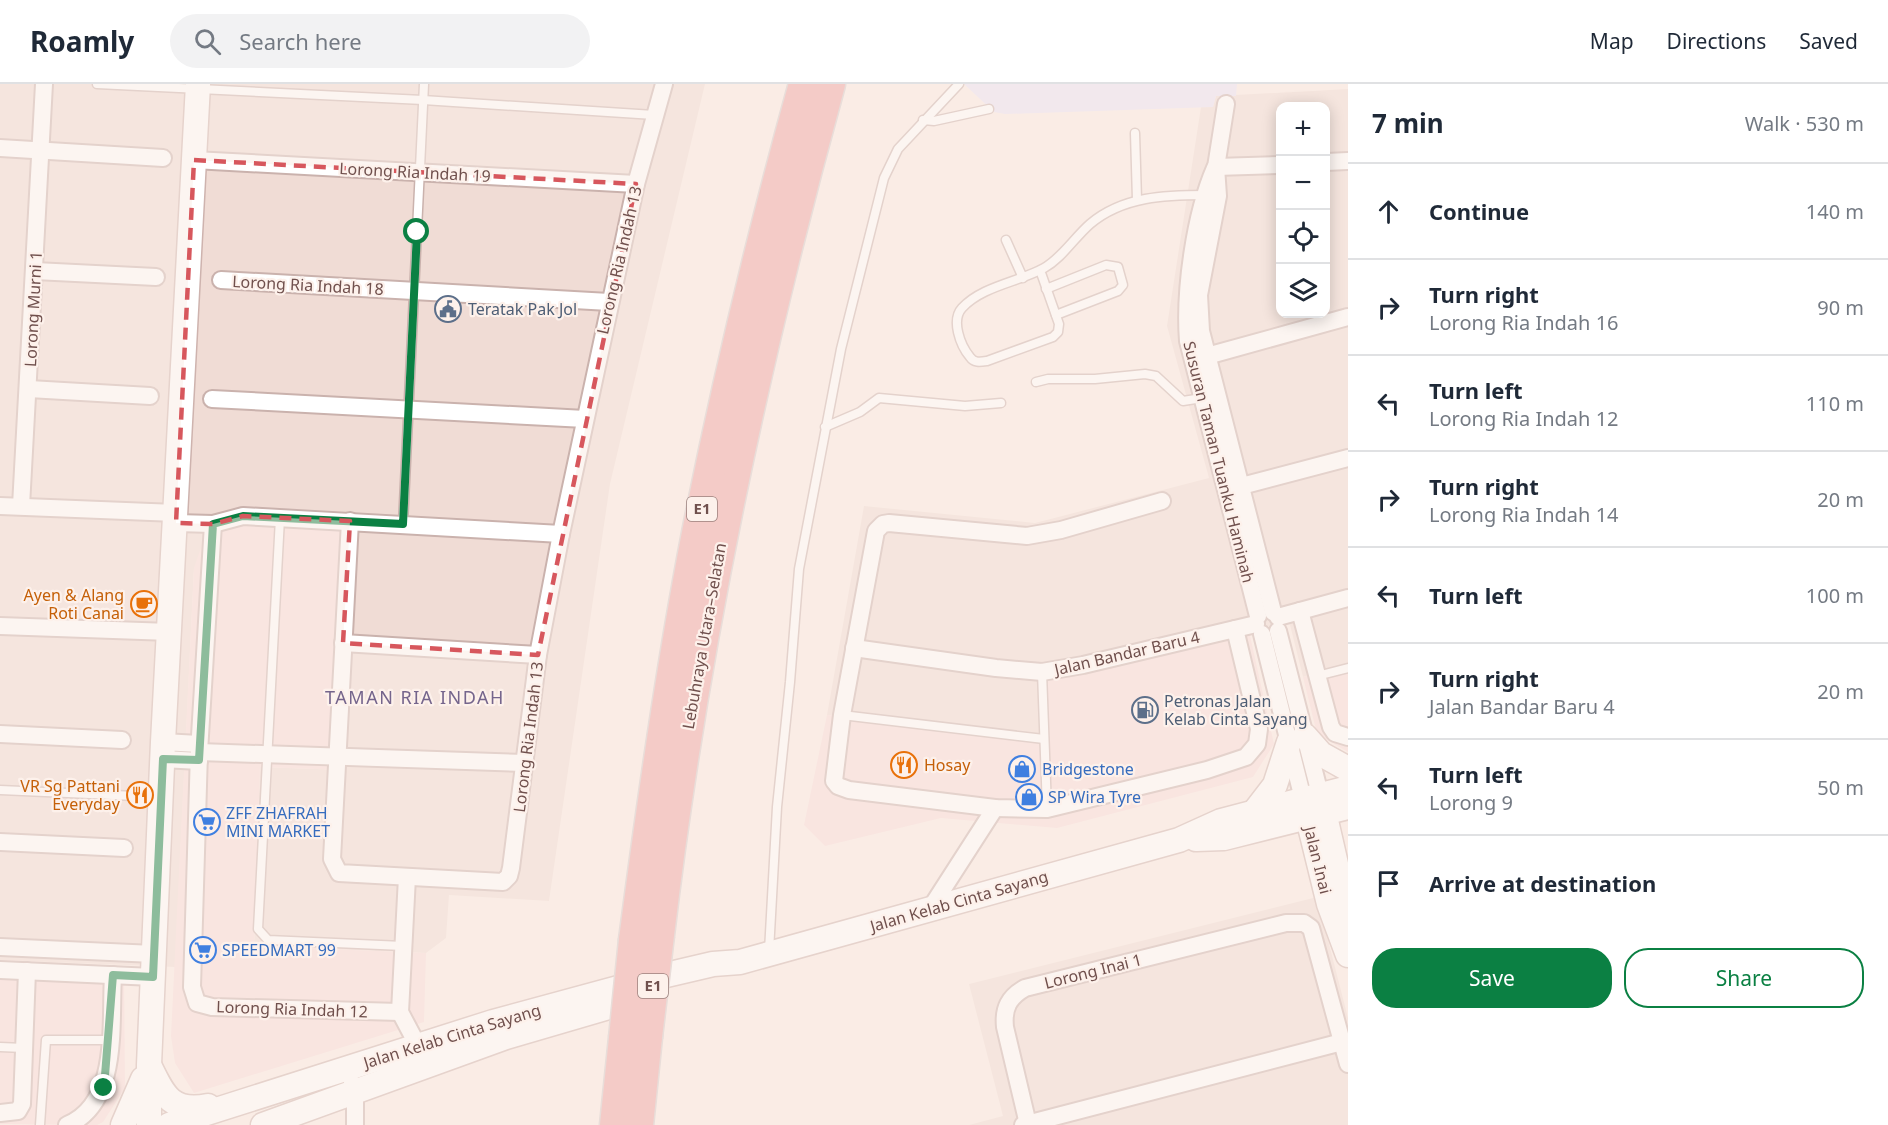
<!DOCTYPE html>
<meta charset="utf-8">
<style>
body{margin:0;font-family:"Noto Sans",sans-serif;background:#f2f2f3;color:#1f2937}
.controls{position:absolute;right:18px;top:18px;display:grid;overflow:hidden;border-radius:12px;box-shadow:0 3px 15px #0003}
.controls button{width:54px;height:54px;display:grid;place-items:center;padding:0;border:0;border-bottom:2px solid #e0e1e3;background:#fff;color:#1f2937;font:30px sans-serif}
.stop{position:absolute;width:18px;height:18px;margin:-14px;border:4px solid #0b8043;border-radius:50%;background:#fff}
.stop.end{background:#0b8043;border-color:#fff;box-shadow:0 2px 6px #0008}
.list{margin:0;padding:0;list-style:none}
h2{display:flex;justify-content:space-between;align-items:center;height:78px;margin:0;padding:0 24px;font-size:26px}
h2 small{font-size:20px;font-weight:400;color:#747a83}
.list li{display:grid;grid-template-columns:39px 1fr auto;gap:18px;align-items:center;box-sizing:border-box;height:96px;padding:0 24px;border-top:2px solid #e0e1e3}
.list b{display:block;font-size:22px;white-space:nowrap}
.list p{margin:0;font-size:20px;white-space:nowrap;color:#747a83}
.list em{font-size:20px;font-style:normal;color:#747a83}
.actions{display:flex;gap:12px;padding:18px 24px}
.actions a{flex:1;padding:14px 0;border:2px solid #0b8043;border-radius:24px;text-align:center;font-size:21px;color:#0b8043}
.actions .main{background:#0b8043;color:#fff}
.icon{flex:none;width:33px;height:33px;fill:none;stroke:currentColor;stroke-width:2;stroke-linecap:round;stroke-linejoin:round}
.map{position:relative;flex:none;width:1348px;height:1041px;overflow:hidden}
header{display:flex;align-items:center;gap:36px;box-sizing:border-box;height:84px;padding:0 30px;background:#fff;border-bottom:2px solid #e0e1e3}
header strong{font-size:28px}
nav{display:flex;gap:33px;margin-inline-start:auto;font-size:21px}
.search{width:420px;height:54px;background:#f2f2f3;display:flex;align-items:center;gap:15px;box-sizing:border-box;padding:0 21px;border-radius:33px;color:#747a83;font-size:22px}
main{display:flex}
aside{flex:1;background:#fff}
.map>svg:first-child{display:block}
</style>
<header>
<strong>Roamly</strong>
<div class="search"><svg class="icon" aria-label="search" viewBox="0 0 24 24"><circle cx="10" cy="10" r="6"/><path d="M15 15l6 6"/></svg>Search here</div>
<nav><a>Map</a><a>Directions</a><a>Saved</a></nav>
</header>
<main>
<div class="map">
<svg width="1348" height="1041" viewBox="0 0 1348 1041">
<rect width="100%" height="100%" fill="#faece5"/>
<g fill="#f0dcd5" fill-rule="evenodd">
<path d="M0,0h705l-95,400 -61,417 -100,-6 -3,43 -20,15 -172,-7 6,-179 85,3 -151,-202 -19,399 -175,-7z"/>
<path d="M1348,5v576l-45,12 -14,-56 -40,10 -208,111 -214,-27 37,-209 171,17 174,-45 -42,-152 34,-219h12l3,-11zM1280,22h46v208h-46z"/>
<path d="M1317,813l31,121v107h-379l34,-9 -34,-132z"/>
</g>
<g fill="#f9dbda">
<path d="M245,436l110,5 -10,245 -85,-3 -6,179 172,7 -2,69 -230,71 -19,-30 -4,-27 23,-468 9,-26z"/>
<path d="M1249,547l25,113 -21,33 -196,51 -116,-10 -116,28 -21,-21 23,-110 213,27v-65z"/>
<path d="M1348,581v87l-31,-18 -14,-57z"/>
<path d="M0,876l124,6 1,122 -22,34 -6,3 -97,-1z"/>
</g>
<path fill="#e9e2f6" d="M964,0h273l-1,12h-20l-3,11 -208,7 -11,-2z"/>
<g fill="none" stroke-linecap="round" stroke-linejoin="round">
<defs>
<g id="lane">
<path d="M97,0l326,16 231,15"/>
<path d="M923,36l11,1 55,-12"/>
<path d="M1135,49l2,67"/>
<path d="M1006,156l17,38"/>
<path d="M1040,186l19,54 -1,8 -5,5 -66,24c-7,1 -13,2 -17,-4 -10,-12 -19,-37 -8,-49 20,-22 57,-26 82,-40 18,-10 30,-30 46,-44 33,-28 76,-29 116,-29"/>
<path d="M1046,205l60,-24 12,2 5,18 -5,6 -62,24"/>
<path d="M1036,298l12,-3h47l50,-5 11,2 27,25 19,-3"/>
<path d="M825,343l35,-15 19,-14 86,8 36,-3"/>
<path d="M280,434l-22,411 10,11 135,6"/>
<path d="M403,440l21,-440"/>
<path d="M1042,588l5,137"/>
<path d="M1317,592l31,-8"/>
<path d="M842,631l202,24"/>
<path d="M0,706l158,7"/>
<path d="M769,867l8,-144 13,-125 9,-113 42,-220 43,-171 14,-29 61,-65"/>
<path d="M0,963l24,1"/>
<path d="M40,1041l6,-85h63"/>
</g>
<g id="street">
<path d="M1226,20l-10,63 2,29 -19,99 2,36 72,281"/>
<path d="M0,64l163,10"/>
<path d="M194,76l442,24"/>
<path d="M1326,78l22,-1"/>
<path d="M1216,83l64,-2"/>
<path d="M1215,84c-20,46 -31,122 -27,173l70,275"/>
<path d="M35,187l121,6"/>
<path d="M221,196l388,22"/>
<path d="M1196,275l152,-42"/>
<path d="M29,305l121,7"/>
<path d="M212,315l373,20"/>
<path d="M1230,405l118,-31"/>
<path d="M1162,417l-101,29 -34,6 -138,-13 -6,1 -7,7 -34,184 -8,66 4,5 11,4 146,18 52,1 160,-39 39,-13 11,-13 2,-15 -24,-100"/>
<path d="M0,422l176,7"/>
<path d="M21,422l23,-422"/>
<path d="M350,437l-18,338 7,14 164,9 6,-6 2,-8 27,-213 23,-121 75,-350 28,-100"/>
<path d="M176,439l37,1 30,-8 318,18"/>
<path d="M213,440l-14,228 -7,235 5,16 15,4 188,5"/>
<path d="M1300,527l31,116 4,6 13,4"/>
<path d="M1278,533l70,-19"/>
<path d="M0,542l170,6"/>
<path d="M1278,547l42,163"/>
<path d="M1262,550l41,165"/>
<path d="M343,559l195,12"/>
<path d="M854,564l142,20 46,4 41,-7 173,-41"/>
<path d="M0,650l122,6"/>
<path d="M163,658l36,2"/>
<path d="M199,668l326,11"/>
<path d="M163,675l36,2"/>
<path d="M0,758l124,6"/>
<path d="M407,793l-7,135 18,34"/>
<path d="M930,825l65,-101"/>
<path d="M0,863l154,7"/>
<path d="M0,886l153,7"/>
<path d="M352,999l3,9v33"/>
<path d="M0,1029l18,-2 4,-7 5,-133"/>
<path d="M1028,1040l-23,-97c-2,-19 4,-30 20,-39l261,-65h18l7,5 37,136"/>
<path d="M67,1041c53,-21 43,-102 46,-150"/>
<path d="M1023,1041l319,-83"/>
</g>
<g id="secondary">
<path d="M1305,652l16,18 27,15"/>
<path d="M1321,715l27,117"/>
<path d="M1304,718l25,102 19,51"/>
<path d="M1255,727l20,-26 14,-43"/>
<path d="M1196,755l28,-1 124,-31"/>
<path d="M150,983c14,29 22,46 58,39"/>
<path d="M123,1041l20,-46"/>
<path d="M149,1041v-60l14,-323 35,-658"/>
<path d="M169,1041l324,-103 173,-47 47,-11 27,-2 439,-122 42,-19 127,-33"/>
<path d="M263,1041l243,-88 130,-38"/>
</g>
<g id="highway">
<path d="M659,851c34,-288 94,-572 171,-851"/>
<path d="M634,856c18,-136 37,-272 63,-407 30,-151 66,-301 107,-449"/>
<path d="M615,1041l9,-87"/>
<path d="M638,1041l9,-88"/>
</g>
</defs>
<use href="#lane" stroke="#cab2ad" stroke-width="11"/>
<use href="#street" stroke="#cab2ad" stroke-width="20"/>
<use href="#secondary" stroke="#ceb3ae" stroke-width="27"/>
<use href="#highway" stroke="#d4caca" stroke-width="33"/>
<use href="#lane" stroke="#fff" stroke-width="8"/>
<use href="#street" stroke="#fff" stroke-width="16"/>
<use href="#secondary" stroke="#fff" stroke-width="24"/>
<use href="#highway" stroke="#eda3a3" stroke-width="30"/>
<defs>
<g id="highway-bridge">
<path d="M647,953l12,-102"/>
<path d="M624,954l10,-98"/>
</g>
</defs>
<use href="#highway-bridge" stroke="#d4caca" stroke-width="33" stroke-linecap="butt"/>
<use href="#highway-bridge" stroke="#eda3a3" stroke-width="30"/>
</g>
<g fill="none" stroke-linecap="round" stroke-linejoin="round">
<path stroke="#0b8043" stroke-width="8" d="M104,1004l9,-113 40,2 10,-218 36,1 14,-236 30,-8 160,8 14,-292"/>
</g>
<path d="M0 0H1348V1041H0ZM194,76l442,24 -98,471 -195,-12 7,-122 -107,-5 -30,8 -37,-1z" fill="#faece5" fill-opacity=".55" fill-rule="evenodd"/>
<path fill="none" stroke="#d7575d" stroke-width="4.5" stroke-dasharray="12 8" stroke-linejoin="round" d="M194,76l442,24 -98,471 -195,-12 7,-122 -107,-5 -30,8 -37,-1z"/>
<defs>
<symbol id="civic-ring" viewBox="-11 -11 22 22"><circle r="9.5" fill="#fdf1eb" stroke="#5c6f8a" stroke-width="1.5"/><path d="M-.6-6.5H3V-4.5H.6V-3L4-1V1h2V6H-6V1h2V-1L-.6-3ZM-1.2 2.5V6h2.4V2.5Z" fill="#5c6f8a"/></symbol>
<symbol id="cafe-ring" viewBox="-11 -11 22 22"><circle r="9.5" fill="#fdf1eb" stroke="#e8710a" stroke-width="1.5"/><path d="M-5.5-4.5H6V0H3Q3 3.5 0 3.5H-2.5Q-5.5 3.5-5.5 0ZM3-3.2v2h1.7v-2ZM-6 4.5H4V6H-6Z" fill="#e8710a"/></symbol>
<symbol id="fuel-ring" viewBox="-11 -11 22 22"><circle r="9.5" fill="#fdf1eb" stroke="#5c6f8a" stroke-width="1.5"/><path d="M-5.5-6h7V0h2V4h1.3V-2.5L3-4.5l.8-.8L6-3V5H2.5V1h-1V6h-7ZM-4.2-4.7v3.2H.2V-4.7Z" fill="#5c6f8a"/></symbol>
<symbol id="restaurant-ring" viewBox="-11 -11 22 22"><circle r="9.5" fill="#fdf1eb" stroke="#e8710a" stroke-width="1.5"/><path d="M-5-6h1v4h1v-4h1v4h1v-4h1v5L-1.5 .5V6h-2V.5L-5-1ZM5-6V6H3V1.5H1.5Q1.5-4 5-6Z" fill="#e8710a"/></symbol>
<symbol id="shop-ring" viewBox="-11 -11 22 22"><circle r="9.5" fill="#fdf1eb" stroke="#3f7fe0" stroke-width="1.5"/><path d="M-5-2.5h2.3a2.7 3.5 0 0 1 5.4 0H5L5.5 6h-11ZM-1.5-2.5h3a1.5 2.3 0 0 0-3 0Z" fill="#3f7fe0"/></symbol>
<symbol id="supermarket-ring" viewBox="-11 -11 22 22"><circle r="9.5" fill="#fdf1eb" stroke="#3f7fe0" stroke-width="1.5"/><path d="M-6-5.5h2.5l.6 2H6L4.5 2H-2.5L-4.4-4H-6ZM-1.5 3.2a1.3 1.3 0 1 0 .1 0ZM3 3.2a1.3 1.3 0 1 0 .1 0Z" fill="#3f7fe0"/></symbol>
</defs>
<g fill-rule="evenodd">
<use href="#civic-ring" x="433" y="210" width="30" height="30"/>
<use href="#cafe-ring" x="129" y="505" width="30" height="30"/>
<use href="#fuel-ring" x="1130" y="611" width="30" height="30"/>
<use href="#restaurant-ring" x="889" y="666" width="30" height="30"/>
<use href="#shop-ring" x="1007" y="670" width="30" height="30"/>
<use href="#restaurant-ring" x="125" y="696" width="30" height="30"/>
<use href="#shop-ring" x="1014" y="698" width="30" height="30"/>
<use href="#supermarket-ring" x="192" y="723" width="30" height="30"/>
<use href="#supermarket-ring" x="188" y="851" width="30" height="30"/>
</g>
<g text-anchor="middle" stroke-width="4.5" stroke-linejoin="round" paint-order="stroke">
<g fill="#fdf1eb" stroke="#9a807c" stroke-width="1.5">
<rect x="687" y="413" width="30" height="24" rx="4.5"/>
<rect x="638" y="890" width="30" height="24" rx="4.5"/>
</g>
<g font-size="15" font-weight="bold" fill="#70504d">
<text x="702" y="430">E1</text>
<text x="653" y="907">E1</text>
</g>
<g font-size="16" fill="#70504d" stroke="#fdf1eb">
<text transform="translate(415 88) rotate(3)" y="6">Lorong Ria Indah 19</text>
<text transform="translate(619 176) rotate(-77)" y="6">Lorong Ria Indah 13</text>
<text transform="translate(308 201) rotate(3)" y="6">Lorong Ria Indah 18</text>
<text transform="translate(33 225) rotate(-87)" y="6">Lorong Murni 1</text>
<text transform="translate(1219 378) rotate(76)" y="6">Susuran Taman Tuanku Haminah</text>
<text transform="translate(704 552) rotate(-80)" y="6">Lebuhraya Utara–Selatan</text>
<text transform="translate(1127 569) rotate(-13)" y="6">Jalan Bandar Baru 4</text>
<text transform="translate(528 653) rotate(-83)" y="6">Lorong Ria Indah 13</text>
<text transform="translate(1318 776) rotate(76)" y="6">Jalan Inai</text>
<text transform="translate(959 817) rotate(-16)" y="6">Jalan Kelab Cinta Sayang</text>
<text transform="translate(1093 887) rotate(-14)" y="6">Lorong Inai 1</text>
<text transform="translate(292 925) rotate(2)" y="6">Lorong Ria Indah 12</text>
<text transform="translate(452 952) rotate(-17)" y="6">Jalan Kelab Cinta Sayang</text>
</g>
<g font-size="16" fill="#4e5e75" stroke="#fdf1eb" text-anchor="start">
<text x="468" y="231">Teratak Pak Jol</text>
<text x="1164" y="623">Petronas Jalan<tspan x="1164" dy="18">Kelab Cinta Sayang</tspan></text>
</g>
<g font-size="16" fill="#c56008" stroke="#fdf1eb" text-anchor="end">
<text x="124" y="517">Ayen &amp; Alang<tspan x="124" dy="18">Roti Canai</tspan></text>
<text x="924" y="687" text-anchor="start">Hosay</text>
<text x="120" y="708">VR Sg Pattani<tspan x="120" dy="18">Everyday</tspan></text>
</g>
<g font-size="16" fill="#366cbe" stroke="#fdf1eb" text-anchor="start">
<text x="1042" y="691">Bridgestone</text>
<text x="1048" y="719">SP Wira Tyre</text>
<text x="226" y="735">ZFF ZHAFRAH<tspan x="226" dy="18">MINI MARKET</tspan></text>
<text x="222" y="872">SPEEDMART 99</text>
</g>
<g font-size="18" letter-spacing="1.5" fill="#75658c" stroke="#fdf1eb">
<text x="415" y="620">TAMAN RIA INDAH</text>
</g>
</g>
</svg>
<div class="controls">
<button>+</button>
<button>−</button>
<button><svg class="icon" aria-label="locate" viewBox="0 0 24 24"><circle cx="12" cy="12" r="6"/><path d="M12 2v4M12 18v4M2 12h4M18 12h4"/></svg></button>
<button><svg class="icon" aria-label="layers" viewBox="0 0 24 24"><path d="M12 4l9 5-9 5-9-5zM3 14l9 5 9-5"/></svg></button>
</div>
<div class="stop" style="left:417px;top:148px"></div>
<div class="stop end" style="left:104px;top:1004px"></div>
</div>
<aside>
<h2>7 min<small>Walk · 530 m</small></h2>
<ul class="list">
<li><svg class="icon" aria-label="ahead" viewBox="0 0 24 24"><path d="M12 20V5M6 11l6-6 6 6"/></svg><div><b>Continue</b></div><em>140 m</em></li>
<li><svg class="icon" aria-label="right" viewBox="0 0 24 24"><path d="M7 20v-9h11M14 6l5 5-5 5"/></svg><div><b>Turn right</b><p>Lorong Ria Indah 16</p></div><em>90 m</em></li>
<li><svg class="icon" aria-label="left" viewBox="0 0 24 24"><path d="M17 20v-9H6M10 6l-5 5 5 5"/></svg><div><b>Turn left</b><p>Lorong Ria Indah 12</p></div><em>110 m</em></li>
<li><svg class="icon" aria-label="right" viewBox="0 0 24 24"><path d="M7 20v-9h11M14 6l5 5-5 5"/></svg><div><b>Turn right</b><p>Lorong Ria Indah 14</p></div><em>20 m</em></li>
<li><svg class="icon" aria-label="left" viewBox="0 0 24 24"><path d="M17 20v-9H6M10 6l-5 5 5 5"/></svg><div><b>Turn left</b></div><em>100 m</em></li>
<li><svg class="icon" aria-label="right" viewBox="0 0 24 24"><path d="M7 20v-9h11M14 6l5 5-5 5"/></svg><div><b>Turn right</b><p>Jalan Bandar Baru 4</p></div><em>20 m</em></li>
<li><svg class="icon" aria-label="left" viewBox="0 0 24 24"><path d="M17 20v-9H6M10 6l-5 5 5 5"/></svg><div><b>Turn left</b><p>Lorong 9</p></div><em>50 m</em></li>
<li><svg class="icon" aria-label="arrive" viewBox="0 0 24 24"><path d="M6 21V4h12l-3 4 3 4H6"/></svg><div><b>Arrive at destination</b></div></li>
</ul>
<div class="actions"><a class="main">Save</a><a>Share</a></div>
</aside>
</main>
